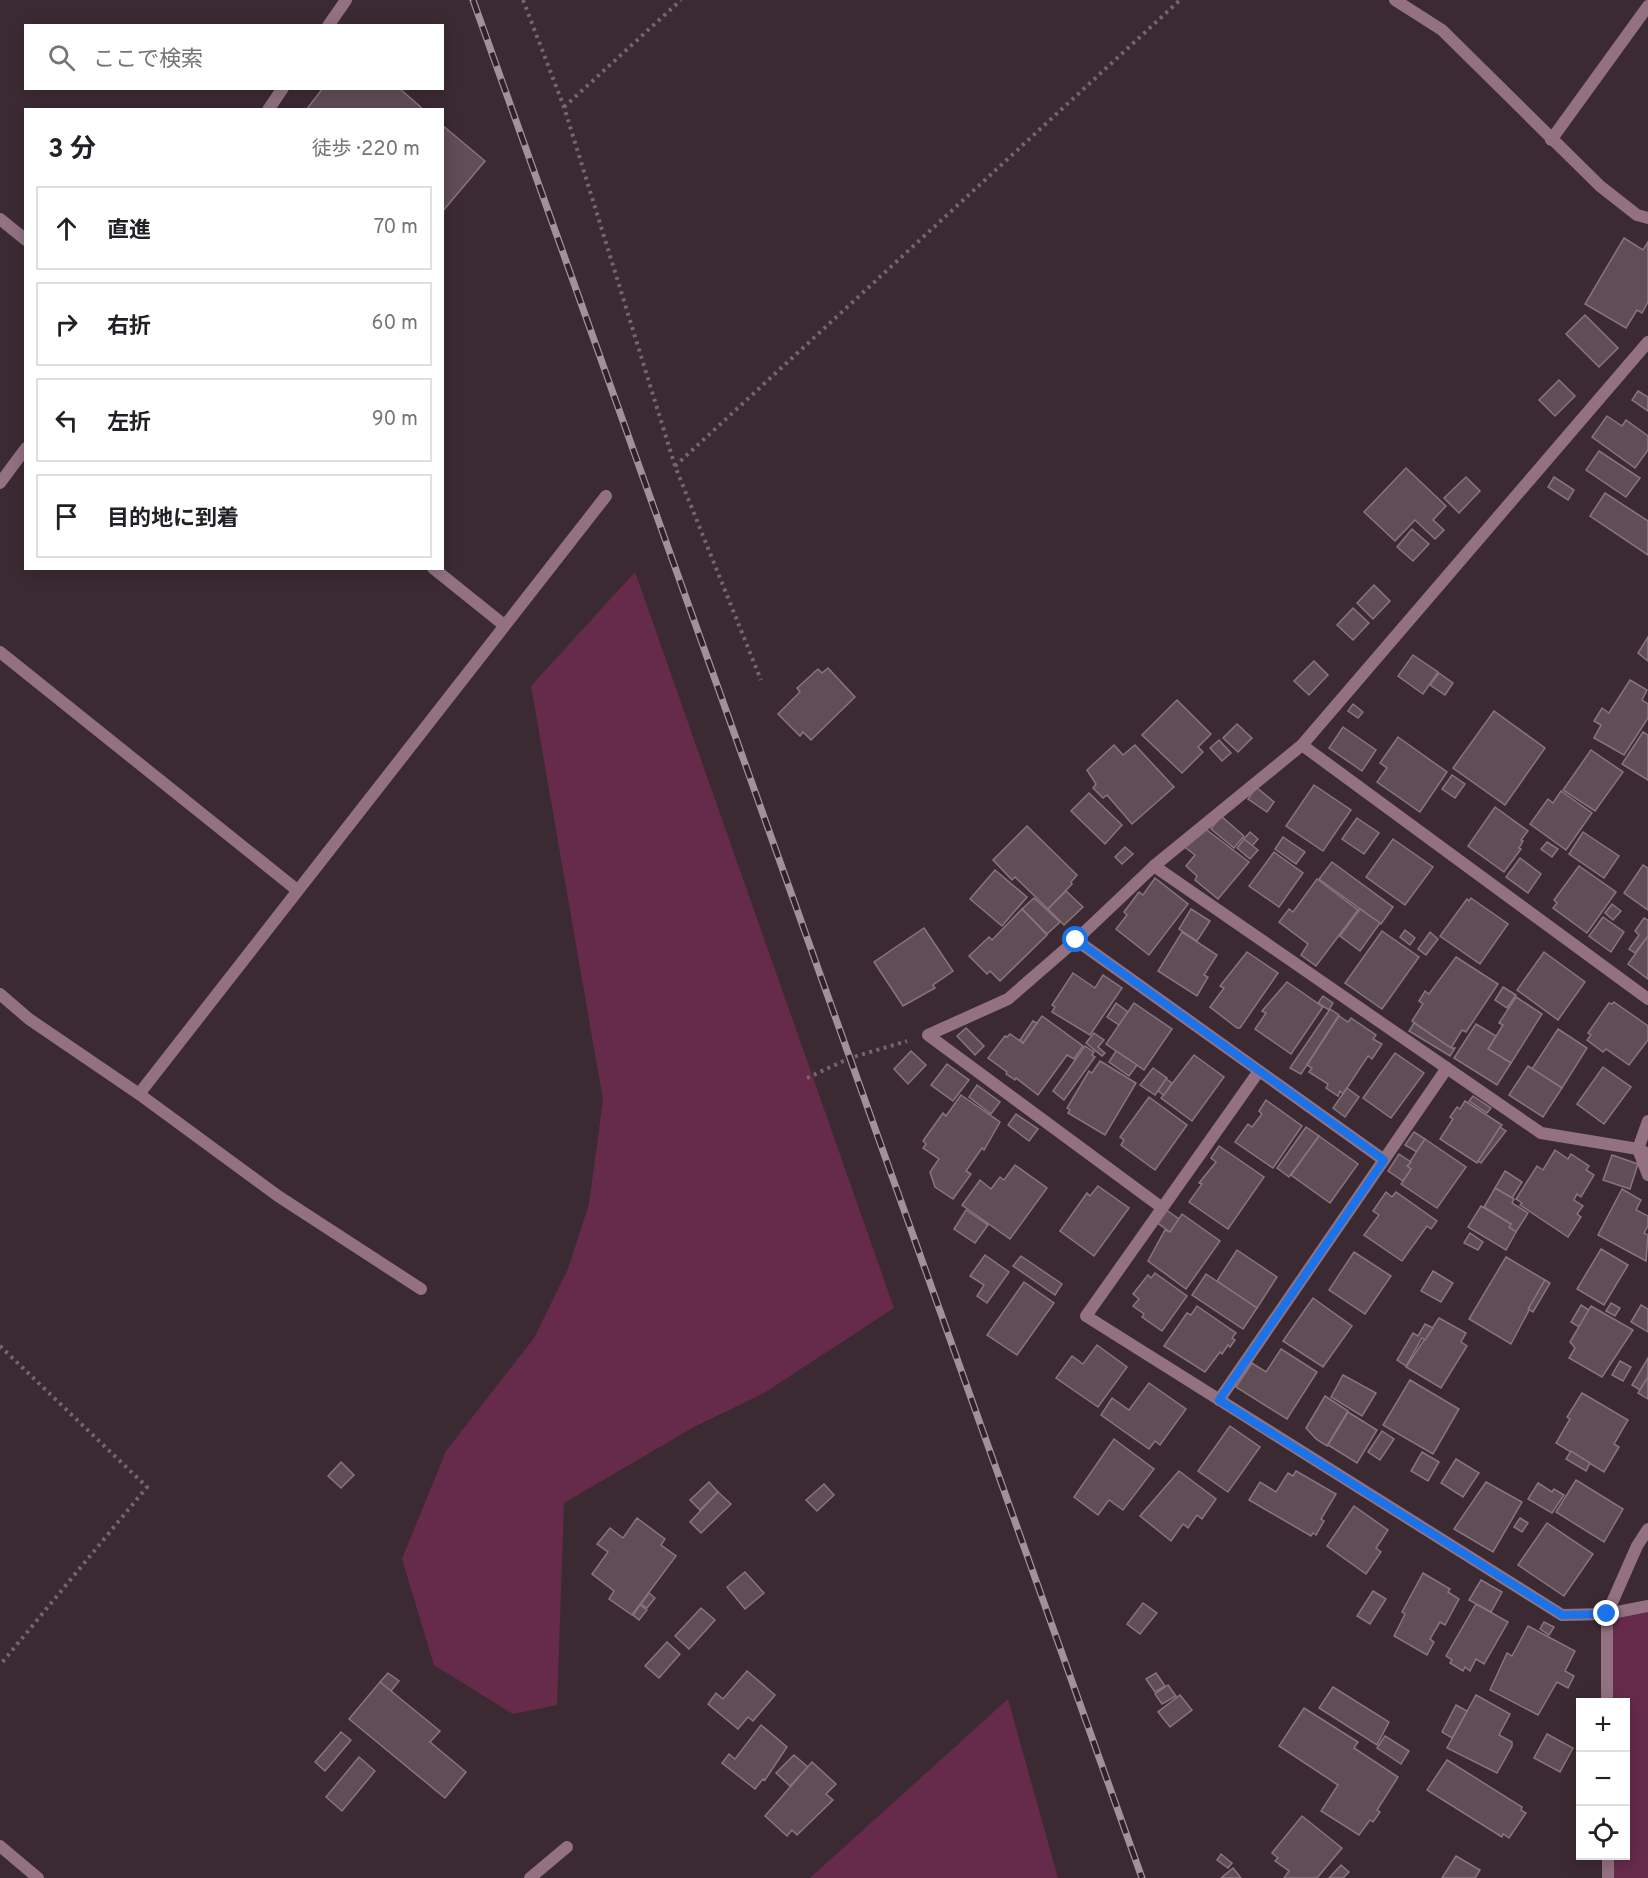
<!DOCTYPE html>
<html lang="ja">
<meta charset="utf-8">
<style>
body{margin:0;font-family:Overpass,"Noto Sans JP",sans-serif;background:#f2f2f2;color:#202124}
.controls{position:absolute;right:18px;bottom:18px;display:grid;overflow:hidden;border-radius:0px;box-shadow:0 3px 15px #0003}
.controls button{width:54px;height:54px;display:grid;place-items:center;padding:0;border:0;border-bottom:2px solid #e0e0e0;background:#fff;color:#202124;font:30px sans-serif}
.stop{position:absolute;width:18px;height:18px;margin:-14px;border:4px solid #1a73e8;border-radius:50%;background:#fff}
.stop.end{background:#1a73e8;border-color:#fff;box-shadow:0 2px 6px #0008}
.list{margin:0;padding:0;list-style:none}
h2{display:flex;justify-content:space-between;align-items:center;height:78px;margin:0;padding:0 24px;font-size:26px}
h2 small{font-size:20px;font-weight:400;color:#757577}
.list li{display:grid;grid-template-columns:39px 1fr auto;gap:18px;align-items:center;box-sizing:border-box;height:84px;margin:0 12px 12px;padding:0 12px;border:2px solid #e0e0e0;border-radius:0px}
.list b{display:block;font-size:22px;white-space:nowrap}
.list em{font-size:20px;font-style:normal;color:#757577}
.icon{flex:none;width:33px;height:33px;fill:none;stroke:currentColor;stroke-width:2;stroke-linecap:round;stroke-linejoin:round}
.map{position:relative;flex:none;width:1648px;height:1878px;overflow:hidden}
.search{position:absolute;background:#fff;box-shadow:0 3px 15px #0003;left:24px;top:24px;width:420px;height:66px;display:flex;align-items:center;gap:15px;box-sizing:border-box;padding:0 21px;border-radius:0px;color:#757577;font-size:22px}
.panel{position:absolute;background:#fff;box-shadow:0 3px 15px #0003;left:24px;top:108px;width:420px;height:462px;border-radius:0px}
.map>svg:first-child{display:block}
</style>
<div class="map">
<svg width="1648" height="1878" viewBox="0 0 1648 1878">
<rect width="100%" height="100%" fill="#3c2a32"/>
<g fill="#662b4b">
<path d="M635,572l259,736 -130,85 -70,34 -130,76 -7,202 -44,9 -79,-49 -32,-106 44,-108 88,-113 34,-69 21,-65 14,-104 -72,-414z"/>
<path d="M1648,1606v272h-40v-22h18v-154h-19v-88z"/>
<path d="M1008,1699l50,179h-248z"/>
</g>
<g fill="#604d56" stroke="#89747e" stroke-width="1.5">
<path d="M323,88h76l25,22h-118z"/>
<path d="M442,125l43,36 -43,51z"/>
<path d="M1624,238l19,12 5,-8v60l-6,11 -5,-3 -11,18 -41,-24z"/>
<path d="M1585,315l33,33 -19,19 -33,-33z"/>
<path d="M1559,380l16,16 -20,20 -16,-16z"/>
<path d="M1638,391l10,6v14l-16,-11z"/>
<path d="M1607,416l15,10 4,-6 22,16v14l-13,18 -43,-31z"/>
<path d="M1599,451l41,27 -14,19 -40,-27z"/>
<path d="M1406,468l40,38 -13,14 11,10 -9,9 -20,-19 -20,21 -31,-29z"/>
<path d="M1466,477l14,14 -21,22 -15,-15z"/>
<path d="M1554,477l20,13 -6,10 -20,-13z"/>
<path d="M1605,493l43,28v34l-58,-39z"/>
<path d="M1412,529l17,15 -16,17 -16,-14z"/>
<path d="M1374,585l16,16 -17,18 -16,-16z"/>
<path d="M1353,608l16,15 -16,17 -16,-15z"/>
<path d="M1648,637v24l-10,-8z"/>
<path d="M1413,655l25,17 -15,22 -25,-18z"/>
<path d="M1314,661l14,14 -19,20 -15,-14z"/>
<path d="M828,668l27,29 -44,43 -8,-8 -3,4 -22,-22 22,-22 -3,-4 21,-19 4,4z"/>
<path d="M1439,673l14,10 -8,12 -15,-10z"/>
<path d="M1630,680l17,10 -5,10 6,4v14l-24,37 -30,-17 7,-13 -7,-4 8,-13 7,5z"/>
<path d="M1177,700l34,34 -13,13 5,5 -21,21 -40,-38z"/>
<path d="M1353,704l10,8 -5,6 -10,-7z"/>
<path d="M1494,711l51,37 -40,57 -52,-37z"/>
<path d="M1237,724l15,14 -14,14 -15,-14z"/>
<path d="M1343,727l33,23 -14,21 -33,-23z"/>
<path d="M1643,732l5,3v45l-26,-16z"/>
<path d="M1398,737l49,35 -27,40 -43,-30 10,-14 -7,-5z"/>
<path d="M1219,740l12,13 -9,8 -12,-13z"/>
<path d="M1114,745l9,10 12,-10 39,42 -42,37 -25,-29 -4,3 -10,-10 3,-4 -9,-14z"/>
<path d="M1591,750l32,22 -28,39 -32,-21z"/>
<path d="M1452,775l13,9 -10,14 -13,-9z"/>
<path d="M1314,785l37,25 -28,41 -37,-25z"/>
<path d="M1256,787l18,15 -7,10 -19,-13z"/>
<path d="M1561,791l31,22 -26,37 -36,-26 18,-25 5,4z"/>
<path d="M1089,793l33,32 -17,19 -34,-33z"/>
<path d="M1495,807l33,24 -7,9 2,1 -4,7 2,1 -17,23 -36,-26z"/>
<path d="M1221,816l23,20 -10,12 -23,-19z"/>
<path d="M1357,818l22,15 -15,21 -22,-15z"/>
<path d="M1027,826l50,49 -6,7 1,2 -24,25 -33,-32 -3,3 -19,-20z"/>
<path d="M1203,827l46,35 -31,37 -23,-19 2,-4 -11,-10 9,-11 -13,-10z"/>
<path d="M1250,832l8,7 -6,7 -8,-7z"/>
<path d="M1583,832l36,24 -15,22 -35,-24z"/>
<path d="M1283,837l22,15 -9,12 -21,-15z"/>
<path d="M1244,839l14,11 -8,9 -13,-11z"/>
<path d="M1393,839l40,28 -28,38 -39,-28z"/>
<path d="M1547,842l11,7 -6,8 -11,-8z"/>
<path d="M1125,847l8,7 -11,10 -7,-7z"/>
<path d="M1274,852l29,21 -24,34 -30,-21z"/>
<path d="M1520,858l21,16 -13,19 -22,-16z"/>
<path d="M1332,862l61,45 -12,17 -62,-45z"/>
<path d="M1643,865l5,3v42l-24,-17z"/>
<path d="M1579,866l37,26 -29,41 -34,-25 4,-5 -3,-3z"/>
<path d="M995,870l32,27 -25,29 -32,-27z"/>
<path d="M1155,878l33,26 -39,51 -33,-26 11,-14 -3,-3 15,-20 4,3z"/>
<path d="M1317,879l41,31 -42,56 -15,-11 7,-11 -29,-22 10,-13 4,3z"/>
<path d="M1066,891l17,16 -19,18 -16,-16z"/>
<path d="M1034,898l26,24 -13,12 -25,-25z"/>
<path d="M1471,898l37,26 -28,40 -40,-28 27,-37 2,2z"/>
<path d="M1612,904l9,7 -8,9 -8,-7z"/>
<path d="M1022,909l25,26 -47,46 -10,-10 -3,3 -18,-18 20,-19 3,3z"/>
<path d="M1191,909l19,12 -13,20 -18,-12z"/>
<path d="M1360,909l20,14 -20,28 -20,-15z"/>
<path d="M1603,917l21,15 -13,20 -22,-16z"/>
<path d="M1644,918l4,2v16l-13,17 -6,-4 10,-14 -4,-4z"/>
<path d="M924,928l29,43 -20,14 2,3 -32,18 -29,-44z"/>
<path d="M1405,930l10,8 -5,7 -10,-8z"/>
<path d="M1382,931l37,26 -37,52 -37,-26z"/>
<path d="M1182,932l35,23 -13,20 4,2 -11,19 -39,-25z"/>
<path d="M1430,932l8,7 -12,16 -8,-6z"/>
<path d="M1648,936v43l-20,-15z"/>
<path d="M1247,952l31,21 -38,55h-3l-27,-21 14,-19 -4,-2z"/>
<path d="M1544,952l41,30 -27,38 -41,-30z"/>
<path d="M1456,957l42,27 -32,48 -4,-2 -11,18 -39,-27 11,-17 -4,-3 6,-10 4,3z"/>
<path d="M1073,973l22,15 8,-13 19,13 -32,47 -38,-23 3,-5 -3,-2z"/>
<path d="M1287,982l36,25 -32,47 -36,-25 11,-16 -4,-2z"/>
<path d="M1503,987l13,8 -9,13 -12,-8z"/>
<path d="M1323,996l10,7 -4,7 -11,-7z"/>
<path d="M1516,997l26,17 -31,49 -23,-14 15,-24 -4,-2z"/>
<path d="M1614,1002l34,24v14l-19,25 -23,-16 -3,3 -16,-12 4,-5 -3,-2 21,-30 3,1z"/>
<path d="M1116,1003l12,9 -9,13 -12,-8z"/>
<path d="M1134,1003l38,26 -28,41 -38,-26z"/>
<path d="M1330,1009l9,6 -38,59 -11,-6z"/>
<path d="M1042,1016l41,30 -9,13 -7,-4 -29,40 -22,-17 -1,2 -9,-6 1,-2 -19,-14 17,-22 2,1 3,-3 13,9z"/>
<path d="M1339,1016l9,6 3,-4 25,17 -3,4 9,5 -10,15 -4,-3 -25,38 -3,-3 -2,5 -12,-8 2,-4 -19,-12 3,-4 -5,-3z"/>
<path d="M1033,1021l4,2 -14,20 -3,-3z"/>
<path d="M1414,1023l37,25h4l-5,8 -41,-25z"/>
<path d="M1476,1024l20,12 -8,13 23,14 -14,22 -43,-27z"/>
<path d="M966,1028l18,18 -9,9 -18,-19z"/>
<path d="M1558,1029l29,19 -25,40 -30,-19z"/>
<path d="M1094,1033l10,7 -6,7 7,6 -3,3 -16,-13z"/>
<path d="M1085,1046l9,6 -2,3 3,2 -31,43 -11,-9z"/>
<path d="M911,1051l15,14 -18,19 -14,-15z"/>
<path d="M1116,1051l21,14 -8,11 -20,-14z"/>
<path d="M1395,1053l29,20 -33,45 -28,-20z"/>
<path d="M1194,1055l30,22 -32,44 -31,-23z"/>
<path d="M1100,1061l36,22 -31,52 -37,-22 2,-3 -3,-2 22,-37 3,2z"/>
<path d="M947,1064l22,16 -16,21 -22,-16z"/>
<path d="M1528,1066l34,22 -19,29 -34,-22z"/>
<path d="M1603,1067l28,20 -27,37 -27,-20z"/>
<path d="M1153,1068l14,10 -12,17 -15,-10z"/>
<path d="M1166,1079l6,4 -8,12 -6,-4z"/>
<path d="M977,1085l23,17 -9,12 -22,-17z"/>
<path d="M1347,1088l12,9 -14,20 -12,-9z"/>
<path d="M961,1095l39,27 -16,28 -2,-2 -16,23 5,3 -18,25 -18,-12 -5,-15 9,-13 -16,-11 3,-4 -3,-3 20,-28 3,3z"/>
<path d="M1473,1096l18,12 -4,5 -18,-12z"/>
<path d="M1149,1097l38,28 -32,45 -34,-25 3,-5 -4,-3z"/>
<path d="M1266,1100l36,26 -29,42 -38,-26 13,-18 4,3 10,-13 -3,-3z"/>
<path d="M1465,1101l37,24 -25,38 -37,-24 13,-20 -3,-2 7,-10 3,2z"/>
<path d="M1016,1114l22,15 -9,12 -21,-16z"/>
<path d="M1306,1127l13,9 -30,41 -12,-9z"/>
<path d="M1500,1127l6,4 -25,32 -3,-2z"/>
<path d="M1414,1132l11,7 -8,13 -12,-7z"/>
<path d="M1319,1136l39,28 -28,39 -39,-28z"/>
<path d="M1425,1139l41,28 -29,41 -36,-24 10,-15 -4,-3z"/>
<path d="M1219,1146l45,31 -36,52 -39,-27 13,-18 -3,-1 17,-21 -5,-4z"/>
<path d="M1555,1150l13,9 3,-5 18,12 -3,4 8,5 -13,22 -4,-3 -3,6 9,6 -6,8 4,3 -13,20 -48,-32 2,-2 -6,-4 21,-33 6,4z"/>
<path d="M1399,1154l12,8 -4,4 4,3 -8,12 -15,-10z"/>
<path d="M1612,1155l26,9 -8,25 -27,-9z"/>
<path d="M1015,1165l32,23 -37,51 -48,-34 18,-25 11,9 9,-12 4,3z"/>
<path d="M1505,1171l17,11 -10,16 -17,-10z"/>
<path d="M1098,1186l31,22 -35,48 -34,-25 27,-38 3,3z"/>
<path d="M1495,1188l19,11 -2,4 16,10 -12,19 -7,-5 2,-3 -27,-17z"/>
<path d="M1622,1189l19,11 -5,10 12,6v10l-4,7 4,2 -2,26 -48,-26z"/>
<path d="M1386,1192l6,5 4,-5 41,29 -6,8 -4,-3 -25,35 -38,-26 15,-20 -6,-4z"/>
<path d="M1481,1206l30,18 -2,3 7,5 -10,18 -38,-23z"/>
<path d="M1165,1209l14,10 -9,13 -14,-10z"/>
<path d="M966,1210l22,15 -13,18 -21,-14z"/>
<path d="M1182,1214l38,27 -34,48 -38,-28 17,-31 5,2z"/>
<path d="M1470,1233l13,9 -5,8 -14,-7z"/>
<path d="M1601,1249l27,16 -24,40 -27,-16z"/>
<path d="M1237,1250l40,27 -20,31 -40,-27z"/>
<path d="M1354,1252l37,24 -26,38 -36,-24z"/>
<path d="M985,1255l24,17 -22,31 -10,-7 7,-11 -14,-9z"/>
<path d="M1021,1256l41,28 -7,11 -42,-29z"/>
<path d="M1506,1257l39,23 -34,64 -42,-25z"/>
<path d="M1433,1271l20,12 -12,19 -20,-11z"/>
<path d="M1155,1273l32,23 -25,35 -20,-14 2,-3 -11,-8 6,-7 -6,-5 15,-19 3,3z"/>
<path d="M1206,1274l51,34 -14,21 -51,-34z"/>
<path d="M1545,1280l5,3 -17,29 -5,-3z"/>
<path d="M1024,1282l30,21 -37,52 -30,-20z"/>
<path d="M1313,1298l39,28 -29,41 -40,-26z"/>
<path d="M1611,1303l9,5 -5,8 -9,-5z"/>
<path d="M1581,1305l8,5 -10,17 -8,-5z"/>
<path d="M1641,1305l7,4v23l-17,-10z"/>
<path d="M1197,1306l39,27 -4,5 3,2 -5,7 -2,-2 -6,9 -2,-2 -15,20 -41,-26 23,-33 4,2z"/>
<path d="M1591,1306l42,24 -31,47 -33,-19 6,-10 -5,-6z"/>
<path d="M1439,1318l27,15 -5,9 6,4 -26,42 -35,-21z"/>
<path d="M1425,1324l8,4 -8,12 -3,-2 -16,28 -9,-6 16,-27 5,3z"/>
<path d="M1097,1345l30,22 -29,40 -42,-29 16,-22 11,8z"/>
<path d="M1281,1349l36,23 -30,47 -51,-32 16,-24 14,9z"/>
<path d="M1648,1358v19l-8,13 -8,-5z"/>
<path d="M1620,1361l11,6 -8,14 -11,-6z"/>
<path d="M1343,1375l33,18 -14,23 -31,-19z"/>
<path d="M1648,1377v22l-10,-6z"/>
<path d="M1410,1380l49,29 -26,45 -50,-29z"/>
<path d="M1149,1383l37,26 -26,36 -5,-4 -6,8 -48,-34 11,-17 17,12z"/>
<path d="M1582,1393l46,27 -14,24 5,3 -15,25 -48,-29 14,-24 -3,-2z"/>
<path d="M1325,1396l23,15 -21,35 -11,-7 -10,-11z"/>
<path d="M1348,1412l29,18 -20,33 -29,-18z"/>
<path d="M1230,1426l30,21 -32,45 -30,-21z"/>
<path d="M1382,1431l12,8 -14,21 -12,-8z"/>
<path d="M1114,1439l40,30 -31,41 -14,-10 -11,15 -24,-18z"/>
<path d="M1571,1451l19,12 -4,8 -20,-12z"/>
<path d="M1422,1452l17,10 -11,19 -17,-10z"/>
<path d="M1456,1459l23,14 -16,24 -22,-14z"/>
<path d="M341,1462l13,13 -13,13 -13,-12z"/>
<path d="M1179,1471l37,28 -14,20 -5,-4 -9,13 -5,-4 -12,17 -31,-25z"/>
<path d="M1296,1471l40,23 -15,25 3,2 -8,14 -3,-2 -2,3 -62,-36 11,-18 16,10 12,-19 5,3z"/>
<path d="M1576,1480l47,29 -19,33 -48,-30z"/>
<path d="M709,1482l9,10 -18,18 -10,-10z"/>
<path d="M1486,1482l36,20 -29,50 -39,-23z"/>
<path d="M1538,1483l14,9 2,-3 10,6 -12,18 -24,-14z"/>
<path d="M824,1484l10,11 -17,16 -11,-11z"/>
<path d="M718,1492l13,12 -30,29 -11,-11z"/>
<path d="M1354,1506l34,24 -12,18 5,4 -15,22 -39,-28z"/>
<path d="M637,1518l28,21 -4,6 15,11 -44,59 -23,-16 5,-8 -22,-17 16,-22 -11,-8 13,-16 13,10z"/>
<path d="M1520,1518l8,5 -6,9 -8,-5z"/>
<path d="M1547,1523l46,31 -29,42 -46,-31z"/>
<path d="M745,1572l19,21 -19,16 -18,-22z"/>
<path d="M1423,1573l27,16 -2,3 11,7 -14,26 -5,-3 -10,17 4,3 -7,13 -33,-19 11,-22 -3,-2z"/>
<path d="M1481,1580l21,12 -11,20 -22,-12z"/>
<path d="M1373,1591l13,8 -16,25 -13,-8z"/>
<path d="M649,1593l6,5 -8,10 -6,-4z"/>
<path d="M1143,1603l14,10 -17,21 -13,-10z"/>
<path d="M1476,1604l32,18 -24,42 -8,-5 -6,12 -5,-4 -2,4 -13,-8 2,-3 -6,-4z"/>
<path d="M640,1605l7,5 -8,10 -6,-5z"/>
<path d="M701,1608l14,12 -26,29 -14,-13z"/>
<path d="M1544,1622l10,5 -5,8 -9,-6z"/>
<path d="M1528,1626l47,25 -10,20 9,5 -6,12 -11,-6 -19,33 -48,-25 17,-37 5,3z"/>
<path d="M667,1642l13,12 -21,24 -14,-12z"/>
<path d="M747,1671l28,24 -22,26 -5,-4 -10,12 -30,-25 8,-11 7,6z"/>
<path d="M388,1673l11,8 -8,10 -11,-9z"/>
<path d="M1156,1673l9,13 -10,6 -9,-13z"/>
<path d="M380,1682l60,49 -10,11 36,30 -21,26 -96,-79z"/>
<path d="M1168,1685l8,11 -14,8 -7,-10z"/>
<path d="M1333,1687l56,35 -12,23 -58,-37z"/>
<path d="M1180,1695l12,15 -22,17 -12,-15z"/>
<path d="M1476,1695l34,19 -11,21 13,7v4l-15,27 -50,-25z"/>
<path d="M1456,1705l11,6 -15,27 -10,-6z"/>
<path d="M1304,1708l54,34 -4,6 44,29 -21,33 3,2 -7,10 -3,-2 -11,15 -38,-24 17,-26 -59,-39z"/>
<path d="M761,1725l26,22 -22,33 -2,-1 -8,10 -33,-26 7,-9 6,5z"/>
<path d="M341,1732l10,8 -26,31 -10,-9z"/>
<path d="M1547,1734l26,14 -13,24 -26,-14z"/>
<path d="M1385,1736l24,15 -8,13 -24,-16z"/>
<path d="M794,1755l14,12 -18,19 -14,-13z"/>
<path d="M359,1757l16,14 -33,40 -16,-14z"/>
<path d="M1447,1760l75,47 -1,3 5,3 -17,25 -6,-4 -1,3 -75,-47z"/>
<path d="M812,1762l24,22 -10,10 7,6 -36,35 -5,-5 -5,6 -22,-20z"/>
<path d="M1302,1816l40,32 -25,30h-33l5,-7 -14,-10 3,-3 -6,-5z"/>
<path d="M1221,1854l11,9 -4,5 -11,-8z"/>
<path d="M1456,1856l24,14 -5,8h-33z"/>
<path d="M1341,1865l8,7 -6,6h-14z"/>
<path d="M1233,1868l8,10h-20z"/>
</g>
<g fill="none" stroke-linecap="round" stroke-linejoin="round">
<g stroke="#75656c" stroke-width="4" stroke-dasharray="3 4.5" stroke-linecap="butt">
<path d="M523,0l41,107 111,359 86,214"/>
<path d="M564,107l117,-107"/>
<path d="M675,466l505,-466"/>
<path d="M807,1078l43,-20 57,-17"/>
<path d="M0,1346l147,141 -147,178"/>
</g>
<path stroke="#937181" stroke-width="12" d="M0,652l297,238"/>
<g stroke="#937181" stroke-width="12">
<path d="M1395,0l47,30 158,156 37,29 11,3"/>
<path d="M328,26l18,-26"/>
<path d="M268,110l15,-22"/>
<path d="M1551,140l97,-134"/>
<path d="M0,219l26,21"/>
<path d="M0,483l26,-35"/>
<path d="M433,568l71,57"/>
<path d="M1302,745l346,254"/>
<path d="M1154,866l387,267 97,16 10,5"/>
<path d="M1076,940l308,220"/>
<path d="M0,994l29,25 110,75 139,102 143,93"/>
<path d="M1259,1071l-173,245 476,299 45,-1 41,-8"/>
<path d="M139,1094l467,-598"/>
<path d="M1648,1121l-10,28 10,26"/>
<path d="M1161,1207l-233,-172 80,-36 68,-59 78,-74 148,-121 346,-403"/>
<path d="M1219,1400l228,-332"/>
<path d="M1607,1702v-88l30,-68 11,-17"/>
<path d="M0,1846l38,32"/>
<path d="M1608,1856v22"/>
<path d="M530,1878l37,-31"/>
</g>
<defs>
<path id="rail" d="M473,0l669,1878"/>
</defs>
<use href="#rail" stroke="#a09298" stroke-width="7"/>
<use href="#rail" stroke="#312028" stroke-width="4.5" stroke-dasharray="14" stroke-linecap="butt"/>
</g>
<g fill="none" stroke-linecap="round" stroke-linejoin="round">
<path stroke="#1a73e8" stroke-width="8" d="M1076,940l308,220 -165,240 343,215 45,-1"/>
</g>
</svg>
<div class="controls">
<button>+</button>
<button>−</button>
<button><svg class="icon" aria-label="locate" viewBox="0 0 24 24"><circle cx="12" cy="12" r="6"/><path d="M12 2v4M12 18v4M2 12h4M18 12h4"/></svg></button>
</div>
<div class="stop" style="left:1076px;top:940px"></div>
<div class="stop end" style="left:1607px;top:1614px"></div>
<div class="search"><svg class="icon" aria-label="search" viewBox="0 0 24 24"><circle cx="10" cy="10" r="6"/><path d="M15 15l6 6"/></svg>ここで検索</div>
<section class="panel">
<h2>3 分<small>徒歩 · 220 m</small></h2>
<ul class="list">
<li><svg class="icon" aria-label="ahead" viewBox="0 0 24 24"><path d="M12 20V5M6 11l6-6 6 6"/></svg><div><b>直進</b></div><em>70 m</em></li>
<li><svg class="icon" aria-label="right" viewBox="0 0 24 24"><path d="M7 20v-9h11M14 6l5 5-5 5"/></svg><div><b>右折</b></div><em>60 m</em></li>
<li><svg class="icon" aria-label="left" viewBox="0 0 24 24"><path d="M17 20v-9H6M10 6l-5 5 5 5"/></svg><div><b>左折</b></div><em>90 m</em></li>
<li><svg class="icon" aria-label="arrive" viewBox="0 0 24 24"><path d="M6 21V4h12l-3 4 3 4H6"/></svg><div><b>目的地に到着</b></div></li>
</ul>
</section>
</div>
